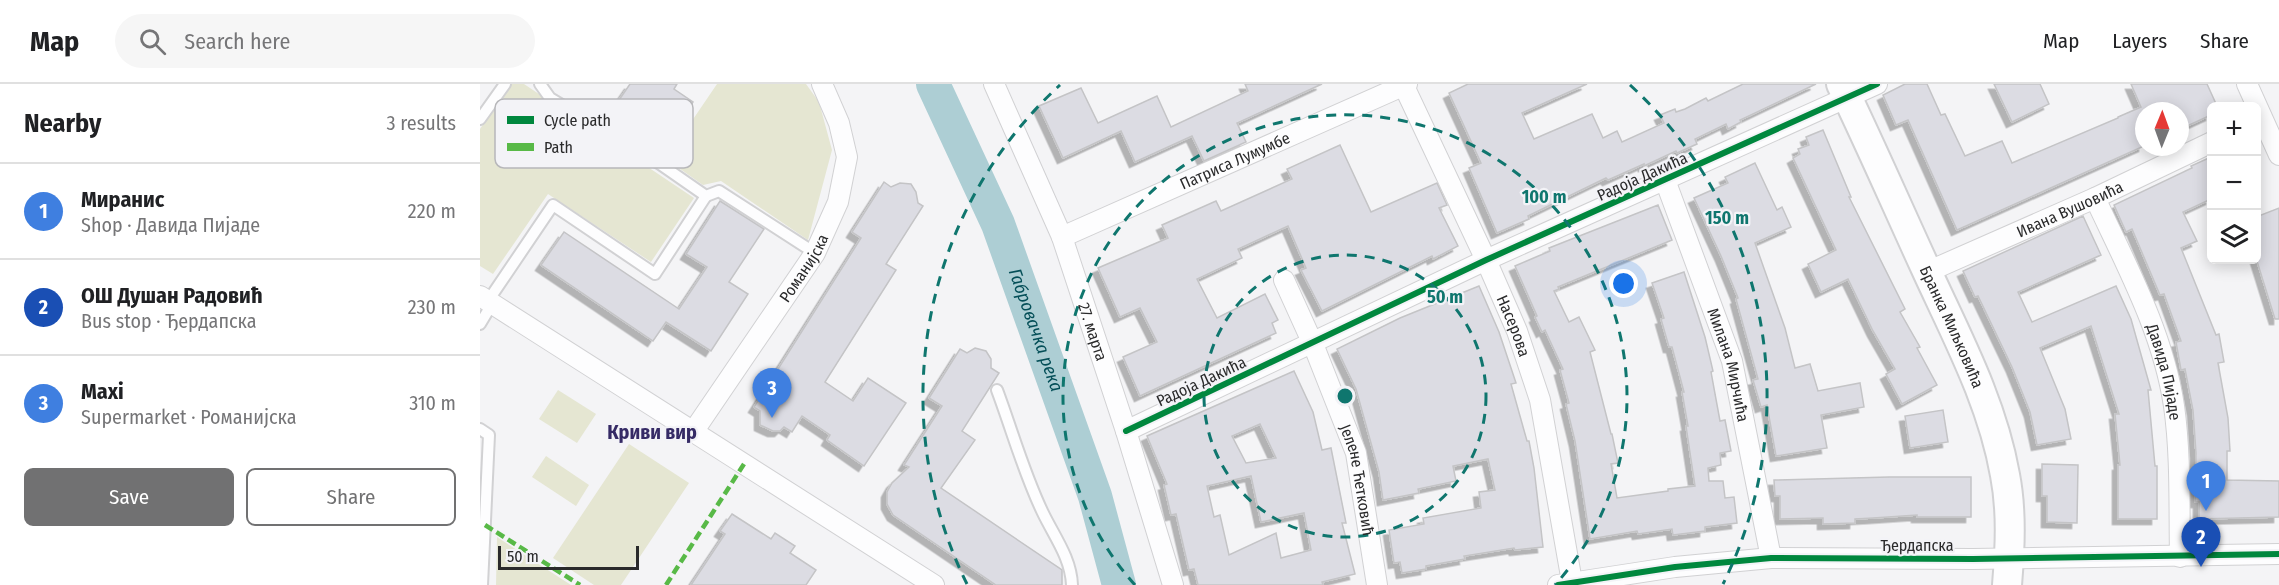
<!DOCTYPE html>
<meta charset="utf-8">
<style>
body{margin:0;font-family:"Fira Sans Condensed",sans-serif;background:#f6f6f6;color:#202124}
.controls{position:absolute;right:18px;top:18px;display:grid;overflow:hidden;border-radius:9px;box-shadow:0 3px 15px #0003}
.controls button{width:54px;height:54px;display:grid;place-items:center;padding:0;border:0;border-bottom:2px solid #e0e0e0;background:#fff;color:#202124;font:30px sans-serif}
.compass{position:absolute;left:1655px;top:18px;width:54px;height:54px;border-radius:50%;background:#fff;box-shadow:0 3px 15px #0003;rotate:1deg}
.scale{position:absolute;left:18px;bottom:15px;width:141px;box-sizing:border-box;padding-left:6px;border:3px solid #2a2a2b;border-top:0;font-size:16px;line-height:21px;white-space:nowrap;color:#2a2a2b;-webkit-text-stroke:4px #f3f3f7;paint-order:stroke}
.you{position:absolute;left:1144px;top:200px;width:21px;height:21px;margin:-15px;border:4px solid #fff;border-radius:50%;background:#1a73e8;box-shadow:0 0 0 9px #1a73e833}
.badge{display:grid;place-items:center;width:39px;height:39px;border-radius:50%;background:#717172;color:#fff;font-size:20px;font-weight:700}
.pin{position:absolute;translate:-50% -50px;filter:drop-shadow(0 2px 3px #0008)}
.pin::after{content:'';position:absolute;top:32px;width:21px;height:18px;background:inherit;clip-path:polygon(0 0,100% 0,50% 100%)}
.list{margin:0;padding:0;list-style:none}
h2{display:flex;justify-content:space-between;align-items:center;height:78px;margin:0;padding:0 24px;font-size:26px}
h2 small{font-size:20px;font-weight:400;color:#757577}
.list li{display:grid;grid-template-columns:39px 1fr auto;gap:18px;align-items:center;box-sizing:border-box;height:96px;padding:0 24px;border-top:2px solid #e0e0e0}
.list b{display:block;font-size:22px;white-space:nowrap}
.list p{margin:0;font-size:20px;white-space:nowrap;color:#757577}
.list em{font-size:20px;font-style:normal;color:#757577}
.actions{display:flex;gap:12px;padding:18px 24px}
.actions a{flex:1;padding:14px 0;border:2px solid #717172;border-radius:9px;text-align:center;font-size:21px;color:#717172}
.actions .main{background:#717172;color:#fff}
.icon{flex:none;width:33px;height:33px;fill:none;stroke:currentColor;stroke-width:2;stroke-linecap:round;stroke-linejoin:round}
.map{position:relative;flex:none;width:1799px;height:501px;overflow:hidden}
header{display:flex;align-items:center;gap:36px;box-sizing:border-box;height:84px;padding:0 30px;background:#fff;border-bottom:2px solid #e0e0e0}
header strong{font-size:28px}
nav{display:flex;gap:33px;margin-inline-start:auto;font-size:21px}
.search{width:420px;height:54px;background:#f6f6f6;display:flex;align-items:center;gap:15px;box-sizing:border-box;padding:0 21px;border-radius:33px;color:#757577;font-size:22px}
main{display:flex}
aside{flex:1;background:#fff}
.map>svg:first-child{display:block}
</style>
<header>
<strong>Map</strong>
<div class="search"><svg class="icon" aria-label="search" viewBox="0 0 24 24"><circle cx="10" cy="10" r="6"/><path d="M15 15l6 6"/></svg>Search here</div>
<nav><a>Map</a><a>Layers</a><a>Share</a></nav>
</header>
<main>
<aside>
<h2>Nearby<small>3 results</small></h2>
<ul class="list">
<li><span class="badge" style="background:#3f7fe0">1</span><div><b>Миранис</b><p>Shop · Давида Пијаде</p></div><em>220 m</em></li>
<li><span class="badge" style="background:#1a4fb4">2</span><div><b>ОШ Душан Радовић</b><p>Bus stop · Ђердапска</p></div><em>230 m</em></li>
<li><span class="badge" style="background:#3f7fe0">3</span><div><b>Maxi</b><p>Supermarket · Романијска</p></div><em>310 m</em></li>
</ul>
<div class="actions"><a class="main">Save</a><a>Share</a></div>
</aside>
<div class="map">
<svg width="1799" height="501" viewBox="0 0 1799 501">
<defs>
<filter id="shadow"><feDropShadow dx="-5.5" dy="5.5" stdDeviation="0" flood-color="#0004"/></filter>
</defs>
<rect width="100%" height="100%" fill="#f4f4f6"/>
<g fill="#e5e6d2">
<path d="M30,0h14l170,114 -43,64 -103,-68 -55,80 -13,-8v-137z"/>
<path d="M237,0h89l13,18 13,48 -24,90 -87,-59 -18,4 -37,-26z"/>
<path d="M78,306l38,24 -19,29 -38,-24z"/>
<path d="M149,360l60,39 -68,102h-27l-41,-27z"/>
<path d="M66,372l43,29 -13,21 -44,-29z"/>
<path d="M17,453l74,48h-75z"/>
</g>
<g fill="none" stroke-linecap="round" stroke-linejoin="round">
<path stroke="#adced4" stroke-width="34" id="s1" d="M453,0l65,140 97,272 24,89"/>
</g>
<g fill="#dcdce3" stroke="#c4c4c6" stroke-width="1.5" fill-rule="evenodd" filter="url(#shadow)">
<path d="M150,0h47l-3,5 19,13 -25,40 -31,-20 5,-7 -23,-15z"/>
<path d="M765,0h77l-85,39 9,19 -42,19 -12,-25 -57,26 -14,-31 -58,27 -24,-52 42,-18 17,35 59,-27 14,31 77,-36z"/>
<path d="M988,0h119l-65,29 12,26 58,-25 11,24 14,-7 5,11 42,-19 -4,-8 15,-6 1,3 9,-3 21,-11 2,3 35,-17h73l-76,36 1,2 -13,7 -2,-5 -31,15 2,5 -20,9 -1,-2 -32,15v-2l-36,16 -2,-2 -78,38 1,3 -32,14 -28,-65 12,-5 -32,-70z"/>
<path d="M1425,0h22l14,31 4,-1 20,42 37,-15 10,22 106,-45v-1l23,-10 -10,-23h76l10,22h-6v9l-26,12 -5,-16h-36v35l-187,84 -49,-110 -12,5 -13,-30z"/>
<path d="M1514,0h46l9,20 -37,18z"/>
<path d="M1343,46l28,67h-2l56,112 -5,3 20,35 -3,1 20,37 -35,19 -16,-30 9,-5 -22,-38 -25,-52 -27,13 -13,-28 28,-14 -43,-92 7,-4 -2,-5 11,-4 -3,-8z"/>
<path d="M860,61l31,67 66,-29 10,22 -8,3 19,38 -25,13 -1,-3 -110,55 -21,-41 5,-2 -18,-42 -50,23 4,9 -45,21 20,39 48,-24 13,26 -6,3 4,10 -136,63 -17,-39 34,-15 -17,-34 -20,9 -22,-49 70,-30 -6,-13 54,-24 5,10 71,-32 -5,-10z"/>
<path d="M1731,73v42l-28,13 14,29 -16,7 35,87 3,-1 5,28 -6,1 10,55 2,33h-3v29l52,1v36l-80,2v-17h-4l1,-49 -3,-43 -8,-41 -4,1 -5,-28 5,-1 -17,-47 -4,1 -28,-66 -6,3 -12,-27 78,-37 -1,-2z"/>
<path d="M1275,79l22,47 5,-3 9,20 -36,16 30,85 10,40 15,-4 8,27 42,-8 4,24 -43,8 6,33 -51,8 -9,-51 -6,2 -8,-27 5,-1 -22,-80 2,-1 -17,-42 -27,-58 34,-15 -3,-6z"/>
<path d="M404,98l7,5 9,-4 11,1 5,8 2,11 5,3 -37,58 10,6 -71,112 28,19 15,-23 38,25 -42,63 -37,-26 3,-5 -28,-19 -10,16 -8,-5 -4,4h-7l-13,-6v-14l-6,-4 107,-169 -9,-6z"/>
<path d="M240,117l44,28 -35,53 19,12 -37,57 -45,-29 -13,19 -112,-76 23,-33 115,77 28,-42 -21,-13z"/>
<path d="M1178,121l14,35 -114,47 1,2 -5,2 15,31 10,-5 16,33 -5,2 21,82h1l6,29 -7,1 6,34 51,-7v-2l27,-3 -9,-60h2l-6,-34h2l-12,-45h-3l-8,-28 3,-1 -12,-35 32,-11 21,65 8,34 -2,1 9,49 5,-1 6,31 -11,2 1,12 -13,3 1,13h14l2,17 9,-1 3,26 -32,4v4l-32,4 -1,-6 -34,5 -1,-3 -47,8 -15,-98 -9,-37 3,-1 -9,-33 3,-1 -18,-39 -3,2 -7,-15 2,-1 -22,-50 35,-15 -1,-3z"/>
<path d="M1799,124v111h-4l-19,-61v-41z"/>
<path d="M1603,132l18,39 -83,37 14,30 84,-36 15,33 20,71h-3l7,76h2v53h-39v-54h2l-5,-51h4l-28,-88 -51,22 25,61 6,30 -34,6 -7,-33 -18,-45 -34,-71 -3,1 -12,-26z"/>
<path d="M999,202l20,46 17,51 -5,1 16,57h2l5,27 9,79 -28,3 -1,-2 -50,8 1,3 -39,7v3l-24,4 -2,-11 -6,1 -5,-33 35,-6 -1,-6 58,-10 -2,-16 16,-2 -7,-31 -35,7 3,15 -38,8 1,4 -36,7 -4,-28 -23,-83 -19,-40 63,-31z"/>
<path d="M495,264l11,3 5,8v9l8,5 -37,58 13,9 -34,48 121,82v15h-66l-103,-70 -6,-11v-12l5,-9 17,-16 -5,-2 38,-59 -13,-8 31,-49 7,4z"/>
<path d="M814,287l19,41 9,38 9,-2 15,75h-4l13,51 -33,8 1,3h-125l-4,-16 -5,1 -13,-56 -5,1 -7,-30 3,-1 -20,-48zM780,340l16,34 -30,5 -14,-27zM771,392l10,46 43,-9 7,37 -30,8 -5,-25 -47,22 -9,-40 -6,2 -7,-31z"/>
<path d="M1463,326l5,32 -38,6 -5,-32z"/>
<path d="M1562,380l36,1 -1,58 -30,-1v-26h-5z"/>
<path d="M1409,393h82v40h-54v-2l-44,3 -18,1v4l-32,1v-6l-43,1v-23h-5l-1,-16z"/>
<path d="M252,430l39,25 4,-6 20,13 -5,7 26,17 -10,15h-115l34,-51 -5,-3z"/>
</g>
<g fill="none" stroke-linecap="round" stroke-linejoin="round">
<defs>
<g id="lane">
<path d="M60,0l10,14 110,66 46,32 13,-5 96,62"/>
<path d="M0,35l25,-35"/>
<path d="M8,217l65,-96 102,69 51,-78"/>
<path d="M0,240l12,-20"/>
<path d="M517,306c15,40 27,84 46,123 11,23 28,45 29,72"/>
<path d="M0,345l9,6 -7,150"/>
</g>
<g id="street">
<path id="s2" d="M514,0l68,153 64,194 47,154"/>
<path id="s3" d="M923,0l83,176 31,71 23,69 32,182"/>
<path d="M1767,0l32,71"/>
<path id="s4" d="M1185,96l67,181 39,197"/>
<path id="s5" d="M1615,114c31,67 68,134 79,208 7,50 5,101 6,151"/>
<path id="s6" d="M582,153l345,-153"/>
<path id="s7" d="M1447,188l168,-74 117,-56"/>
<path id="s8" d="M804,196l29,64 43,109 21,132"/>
<path d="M0,212l454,289"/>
<path d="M646,347l360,-171 391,-176"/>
<path id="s9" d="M213,348l122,-179 23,-51 9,-45 -8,-34 -17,-39"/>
<path d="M1078,501l117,-18 96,-9 202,1 306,-5"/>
</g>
<g id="secondary">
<path id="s10" d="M1361,0c29,60 56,122 84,183 31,68 67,134 80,208 7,36 5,74 2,110"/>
</g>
</defs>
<use href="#lane" stroke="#d1d1d3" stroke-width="14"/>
<use href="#street" stroke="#d1d1d3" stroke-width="22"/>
<use href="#secondary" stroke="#d1d1d3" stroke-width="32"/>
<use href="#lane" stroke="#fdfdfe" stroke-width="10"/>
<use href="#street" stroke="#fdfdfe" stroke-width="20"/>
<use href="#secondary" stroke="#fdfdfe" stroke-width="28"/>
<g stroke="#58b947" stroke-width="4.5" stroke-dasharray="9 4.5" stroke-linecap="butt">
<path d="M5,441l95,60"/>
<path d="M186,501l78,-121"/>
</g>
<defs>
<g id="cycleway">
<path d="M646,347l360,-171 391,-176"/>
<path d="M1078,501l117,-18 96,-9 202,1 306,-5"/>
</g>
</defs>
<use href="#cycleway" stroke="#f3f3f7" stroke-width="10"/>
<use href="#cycleway" stroke="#00873e" stroke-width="6"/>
</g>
<g fill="none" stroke="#0f766e" stroke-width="3" stroke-dasharray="10 8">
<circle cx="865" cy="312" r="141"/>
<path d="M655 501A282 282 0 1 1 1075 501"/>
<path d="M487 500A422 422 0 0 1 580 1M1150 1A422 422 0 0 1 1243 500"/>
</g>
<g text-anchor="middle" stroke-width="4.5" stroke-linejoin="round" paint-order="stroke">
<g font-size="16" fill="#2a2a2b" stroke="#f3f3f7">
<text dy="6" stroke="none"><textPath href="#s6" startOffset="189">Патриса Лумумбе</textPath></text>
<text transform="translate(1162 92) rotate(-24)" y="6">Радоја Дакића</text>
<text dy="6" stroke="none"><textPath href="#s7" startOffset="156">Ивана Вушовића</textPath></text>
<text dy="6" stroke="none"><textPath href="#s9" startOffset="198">Романијска</textPath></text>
<text dy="6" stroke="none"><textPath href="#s3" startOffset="266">Насерова</textPath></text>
<text dy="6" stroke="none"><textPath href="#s10" startOffset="267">Бранка Миљковића</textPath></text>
<text dy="6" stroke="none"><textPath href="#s2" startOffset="267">27. марта</textPath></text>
<text dy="6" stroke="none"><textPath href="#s4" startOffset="196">Милана Мирчића</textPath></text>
<text dy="6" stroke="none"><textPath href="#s5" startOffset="188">Давида Пијаде</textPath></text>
<text transform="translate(721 297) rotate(-25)" y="6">Радоја Дакића</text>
<text dy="6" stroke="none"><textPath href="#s8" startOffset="214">Јелене Ћетковић</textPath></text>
<text x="1437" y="467">Ђердапска</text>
</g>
<g font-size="18" font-style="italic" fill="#054f58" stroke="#f3f3f7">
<text dy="6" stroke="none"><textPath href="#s1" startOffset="267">Габровачка река</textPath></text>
</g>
<g font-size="20" font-weight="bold" fill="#352a65" stroke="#f3f3f7">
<text x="172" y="355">Криви вир</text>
</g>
</g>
<rect x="15" y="15" width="198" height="69" rx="9" fill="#f3f3f7" stroke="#b7b7ba" stroke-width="1.5"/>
<rect x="27" y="32" width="27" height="8" fill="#00873e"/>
<rect x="27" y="59" width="27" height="8" fill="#58b947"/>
<g font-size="16" fill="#2a2a2b">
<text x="64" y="42">Cycle path</text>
<text x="64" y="69">Path</text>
</g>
<circle cx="865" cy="312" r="9" fill="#0f766e" stroke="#f3f3f7" stroke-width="3"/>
<g font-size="18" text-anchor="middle" font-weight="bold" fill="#0f766e" stroke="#f3f3f7" stroke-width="4.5" stroke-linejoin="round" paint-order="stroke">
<text x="1064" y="119">100 m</text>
<text x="1247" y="140">150 m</text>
<text x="965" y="219">50 m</text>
</g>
</svg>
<div class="controls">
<button>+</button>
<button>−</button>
<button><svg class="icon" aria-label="layers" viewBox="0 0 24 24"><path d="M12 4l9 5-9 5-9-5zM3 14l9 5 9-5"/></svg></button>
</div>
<svg class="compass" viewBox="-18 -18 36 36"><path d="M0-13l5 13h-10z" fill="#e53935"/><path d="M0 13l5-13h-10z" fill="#757577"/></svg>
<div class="scale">50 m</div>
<div class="you"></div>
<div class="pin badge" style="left:1726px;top:427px;background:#3f7fe0">1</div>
<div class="pin badge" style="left:1721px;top:483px;background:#1a4fb4">2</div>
<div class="pin badge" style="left:292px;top:334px;background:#3f7fe0">3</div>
</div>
</main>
